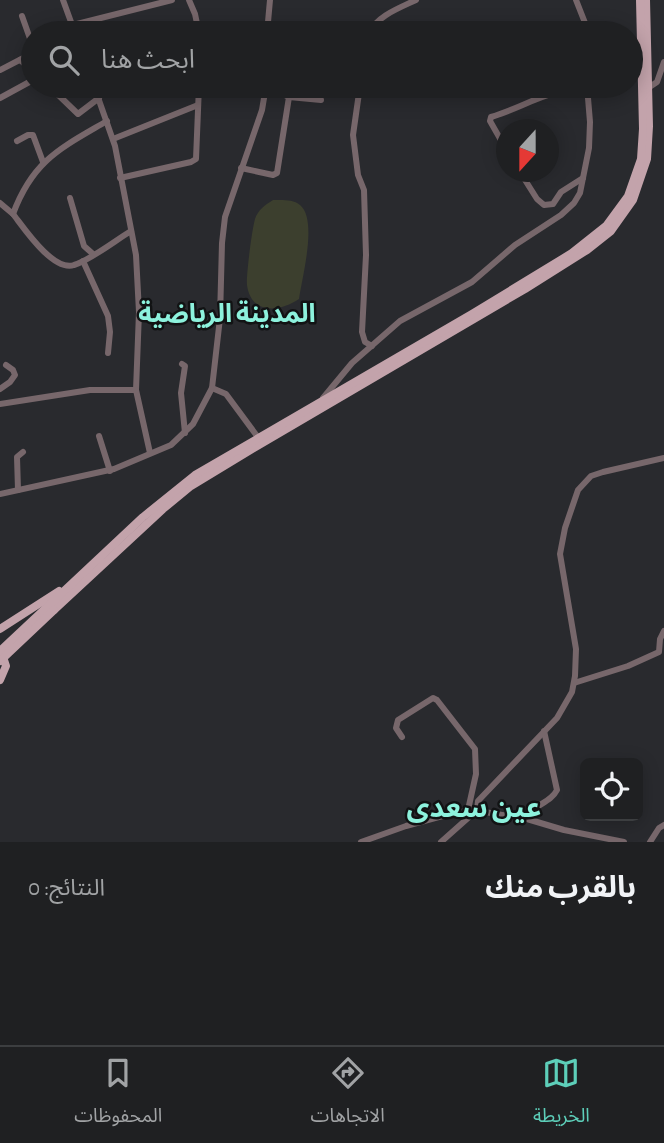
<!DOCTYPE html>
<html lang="ar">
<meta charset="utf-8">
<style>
body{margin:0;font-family:"Alegreya Sans","Noto Sans Arabic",sans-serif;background:#2c2d2f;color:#f1f3f6;direction:rtl}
.controls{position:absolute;right:21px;bottom:21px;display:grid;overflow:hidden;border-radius:10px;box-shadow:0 4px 18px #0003}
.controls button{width:63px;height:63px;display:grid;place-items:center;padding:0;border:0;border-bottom:2px solid #3c3e40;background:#1f2022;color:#f1f3f6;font:35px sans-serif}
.compass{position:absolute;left:496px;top:119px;width:63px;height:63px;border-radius:50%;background:#1f2022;box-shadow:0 4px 18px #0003;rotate:201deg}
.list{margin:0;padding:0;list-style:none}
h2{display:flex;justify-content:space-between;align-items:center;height:91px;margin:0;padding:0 28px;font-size:30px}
h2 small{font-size:23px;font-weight:400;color:#a1a3a5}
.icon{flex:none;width:38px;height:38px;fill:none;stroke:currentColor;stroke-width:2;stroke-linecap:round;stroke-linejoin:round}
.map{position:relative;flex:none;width:664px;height:842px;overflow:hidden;direction:ltr}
.search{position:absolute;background:#1f2022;box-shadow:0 4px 18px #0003;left:21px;right:21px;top:21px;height:77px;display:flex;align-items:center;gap:18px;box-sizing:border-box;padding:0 24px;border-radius:38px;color:#a1a3a5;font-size:26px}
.sheet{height:203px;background:#1f2022}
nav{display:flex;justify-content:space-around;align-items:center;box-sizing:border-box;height:98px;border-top:2px solid #3c3e40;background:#1f2022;font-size:19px;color:#a1a3a5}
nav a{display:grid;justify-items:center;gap:4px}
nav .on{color:#5dceb9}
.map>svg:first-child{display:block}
</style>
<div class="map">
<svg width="664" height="842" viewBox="0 0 664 842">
<rect width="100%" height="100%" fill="#292a2e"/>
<path fill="#3c3f2e" d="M273,200c9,0 20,-1 27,5 18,15 2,72 -1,94 -19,13 -48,16 -52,-14 -1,-9 5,-56 8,-66 3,-9 10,-14 18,-19z"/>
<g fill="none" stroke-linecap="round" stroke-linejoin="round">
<g stroke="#77676b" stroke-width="6">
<path d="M63,0l12,33"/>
<path d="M189,0l6,14 4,19"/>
<path d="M576,0l13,33"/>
<path d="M22,16l11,31"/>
<path d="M73,25l99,-25"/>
<path d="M267,33l3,-33"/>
<path d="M369,33c8,-17 30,-25 47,-33"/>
<path d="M20,60l13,11"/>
<path d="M0,70l33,-17"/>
<path d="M49,86l29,28 21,-16"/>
<path d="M94,86l21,60 21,109 3,57 -3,78 14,63"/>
<path d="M266,86l23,11 32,3"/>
<path d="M360,86l-7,49 5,40 6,15 2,65 -4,77 3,10 7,4"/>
<path d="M648,88l9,-6 7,-20"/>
<path d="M0,98l33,-18"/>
<path d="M113,139l85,-34"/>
<path d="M17,141l11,-6h5l10,27"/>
<path d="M506,149l-16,-28 1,-4c31,-9 63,-31 96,-28"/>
<path d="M241,168l32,7 4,-2 12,-76"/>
<path d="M520,172l17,27 7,6 9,-1 8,-12 22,-14"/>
<path d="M120,178l71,-16 5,-3 3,-73"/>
<path d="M70,198l14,48 9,8"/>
<path d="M0,203l13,11c20,-54 48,-66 94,-93"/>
<path d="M13,214c11,14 40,58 61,51 15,-4 42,-25 57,-34"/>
<path d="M83,261l25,55 2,16 -2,21"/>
<path d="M182,364l3,2 -4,27 4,40"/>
<path d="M212,388l14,6 31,42"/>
<path d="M0,389l10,-7 5,-7 -2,-5 -7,-5"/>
<path d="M323,398l29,-35 48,-42 72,-39 43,-37 46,-30 13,-12 6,-10 9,-45 1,-26 -3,-36"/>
<path d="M0,404l90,-14h46"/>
<path d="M99,436l11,35"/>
<path d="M18,490l-1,-33 6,-5"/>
<path d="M0,494l114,-25 57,-24 22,-21 19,-36 8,-70 2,-75 3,-26 37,-107 4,-24"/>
<path d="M574,683l54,-17 31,-14 1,-13 4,-8"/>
<path d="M402,737l-6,-9 2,-8 35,-22 4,2 38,49 1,25 -8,36"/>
<path d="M527,819c5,-15 23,-15 30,-29l-13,-59"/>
<path d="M361,842l45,-16 51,-14 16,-2 54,9 37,11 60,12"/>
<path d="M441,842l36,-32 1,-9 79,-83 15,-26 3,-16 1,-27 -16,-95 5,-26 13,-38 13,-14 12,-4 61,-14"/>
<path d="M650,842l9,-14 5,-3"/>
</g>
<g stroke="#c3a3ab" stroke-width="8">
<path d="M54,610l109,-101 28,-23 61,-37 273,-160 62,-39 24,-19 22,-31 14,-41 2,-33 -3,-126"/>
<path d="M0,629l59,-38"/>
<path d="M0,651l143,-134 52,-42 277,-161 100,-61 34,-27 22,-30 13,-37 2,-30 -3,-129"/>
<path d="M0,680l6,-14 -4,-12"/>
</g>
<path stroke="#c3a3ab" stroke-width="8" d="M0,661l54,-51"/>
</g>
<g text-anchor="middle" stroke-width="5" stroke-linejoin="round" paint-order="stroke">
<g font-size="26" font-weight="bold" fill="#8df2dd" stroke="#121314">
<text x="227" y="322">المدينة الرياضية</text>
</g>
<g font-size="28" font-weight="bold" fill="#8df2dd" stroke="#121314">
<text x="474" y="817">عين سعدى</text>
</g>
</g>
</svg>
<div class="controls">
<button><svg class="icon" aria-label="locate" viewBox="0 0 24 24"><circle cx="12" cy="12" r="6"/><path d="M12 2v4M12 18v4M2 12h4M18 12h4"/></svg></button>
</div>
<svg class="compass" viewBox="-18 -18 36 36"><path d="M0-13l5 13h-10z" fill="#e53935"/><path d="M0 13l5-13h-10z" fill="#a1a3a5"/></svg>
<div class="search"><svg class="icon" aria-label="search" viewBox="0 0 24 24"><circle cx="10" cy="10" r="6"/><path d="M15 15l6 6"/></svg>ابحث هنا</div>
</div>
<section class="sheet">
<h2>بالقرب منك<small>النتائج: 0</small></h2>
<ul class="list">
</ul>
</section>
<nav>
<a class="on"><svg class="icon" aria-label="map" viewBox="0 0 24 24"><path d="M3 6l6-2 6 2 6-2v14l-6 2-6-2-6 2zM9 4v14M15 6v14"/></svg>الخريطة</a>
<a><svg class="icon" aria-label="directions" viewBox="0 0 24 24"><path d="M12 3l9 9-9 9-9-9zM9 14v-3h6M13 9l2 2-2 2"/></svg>الاتجاهات</a>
<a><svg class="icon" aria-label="saved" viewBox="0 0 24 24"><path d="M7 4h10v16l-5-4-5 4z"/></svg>المحفوظات</a>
</nav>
